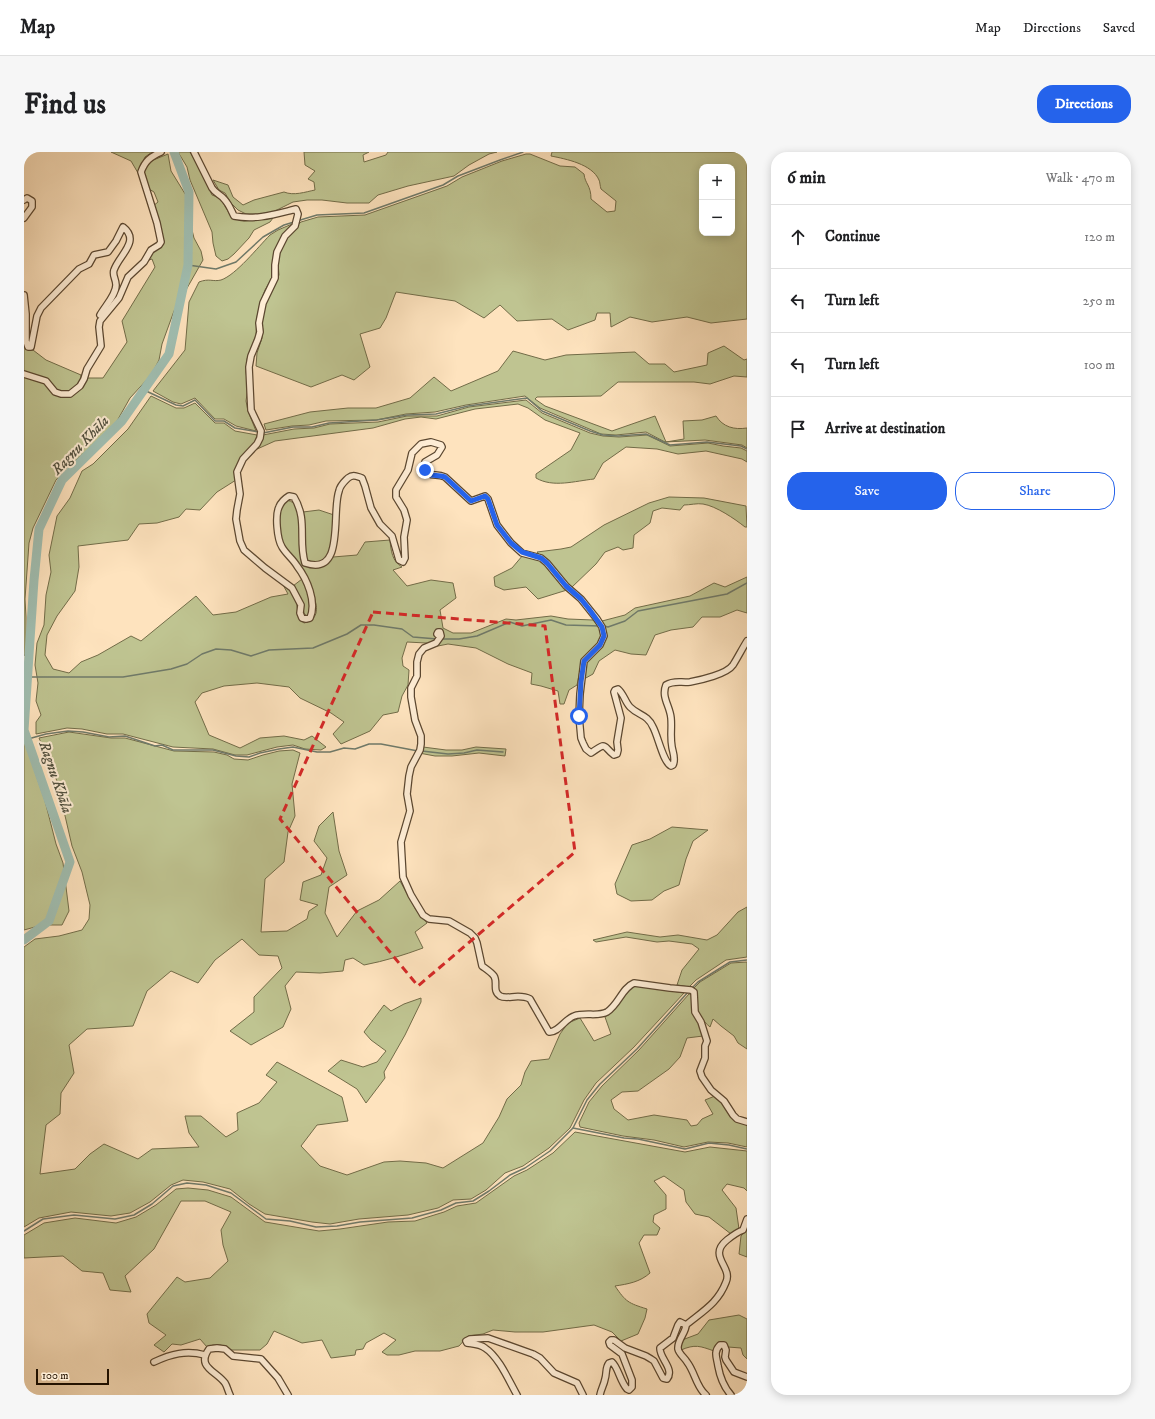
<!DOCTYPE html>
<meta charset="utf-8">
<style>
body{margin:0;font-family:"IM FELL DW Pica",serif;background:#f6f6f6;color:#202124}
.controls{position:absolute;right:12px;top:12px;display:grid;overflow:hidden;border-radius:8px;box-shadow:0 2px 10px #0003}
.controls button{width:36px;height:36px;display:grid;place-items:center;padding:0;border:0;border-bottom:1px solid #e0e0e0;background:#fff;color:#202124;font:20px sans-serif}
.scale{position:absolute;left:12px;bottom:10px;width:73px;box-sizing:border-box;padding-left:4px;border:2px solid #251300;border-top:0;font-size:11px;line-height:14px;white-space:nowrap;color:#251300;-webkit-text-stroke:3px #feedd5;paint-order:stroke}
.stop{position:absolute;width:12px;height:12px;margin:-9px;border:3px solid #2563eb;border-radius:50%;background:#fff}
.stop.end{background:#2563eb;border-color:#fff;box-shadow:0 1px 4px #0008}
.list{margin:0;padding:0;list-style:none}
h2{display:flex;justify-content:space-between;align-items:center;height:52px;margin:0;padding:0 16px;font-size:17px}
h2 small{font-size:13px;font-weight:400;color:#757577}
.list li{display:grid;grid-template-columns:26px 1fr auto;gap:12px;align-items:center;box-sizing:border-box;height:64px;padding:0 16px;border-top:1px solid #e0e0e0}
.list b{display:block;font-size:15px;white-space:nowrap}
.list em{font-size:13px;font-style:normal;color:#757577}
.actions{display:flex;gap:8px;padding:12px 16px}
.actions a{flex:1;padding:9px 0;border:1px solid #2563eb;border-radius:16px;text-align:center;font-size:14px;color:#2563eb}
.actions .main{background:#2563eb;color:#fff}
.icon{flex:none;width:22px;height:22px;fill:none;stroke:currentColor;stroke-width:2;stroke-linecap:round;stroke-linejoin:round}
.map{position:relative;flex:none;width:723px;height:1243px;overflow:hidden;border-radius:16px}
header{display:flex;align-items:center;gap:24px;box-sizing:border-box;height:56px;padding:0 20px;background:#fff;border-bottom:1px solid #e0e0e0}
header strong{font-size:19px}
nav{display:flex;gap:22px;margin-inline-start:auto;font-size:14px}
.intro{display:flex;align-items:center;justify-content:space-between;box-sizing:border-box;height:96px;padding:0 24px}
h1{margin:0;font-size:28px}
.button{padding:10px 18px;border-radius:16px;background:#2563eb;color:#fff;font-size:14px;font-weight:700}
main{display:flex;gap:24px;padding:0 24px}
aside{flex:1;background:#fff;border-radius:16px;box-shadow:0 2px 10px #0003}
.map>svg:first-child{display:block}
</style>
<header>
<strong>Map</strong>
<nav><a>Map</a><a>Directions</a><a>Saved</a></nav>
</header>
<div class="intro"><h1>Find us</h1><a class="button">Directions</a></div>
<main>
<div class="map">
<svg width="723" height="1243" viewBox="0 0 723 1243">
<rect width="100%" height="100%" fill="#fee3be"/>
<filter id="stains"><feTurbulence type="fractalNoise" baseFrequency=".005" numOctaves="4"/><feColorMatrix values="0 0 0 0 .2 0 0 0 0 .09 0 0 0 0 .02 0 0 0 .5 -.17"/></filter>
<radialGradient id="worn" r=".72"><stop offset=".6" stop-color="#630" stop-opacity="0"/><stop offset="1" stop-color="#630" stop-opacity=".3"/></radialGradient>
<g fill="#bfc491" stroke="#726c48" fill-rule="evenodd">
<path d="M87,0h41l-7,5 -7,16 -7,-12z"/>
<path d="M154,0h12l8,13 14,30 8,3 12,20 12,3 29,-3 -3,4 -16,8 -5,8 -15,16 -6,5 -6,2 -6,-5 -3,-13 -1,-11 -22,-52 -3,-13z"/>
<path d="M280,0h65l-6,3 1,7 22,-7 2,-3h109l-8,2 -20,11 -15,11 -46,10 -30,9 -9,8h-22l-25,-3h-15l-14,2 -20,10 -14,2h-13l-8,-4 -7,-7 -6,-10 -6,-3 -6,-10 15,5 5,12 10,8 11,-5 30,-8c10,4 21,0 31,-2l-1,-8 -6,-3 7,-8 -10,-6z"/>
<path d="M528,0h195v167l-36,4 -24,-6 -35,5 -22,-5 -19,10 -1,-14h-13l-2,7 -27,10 -16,-11 -35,2 -17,-16 -16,13 -29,-17 -59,-9 -10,26 -6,10 -20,6 10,33 -16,13 -12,-5 -31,12 -55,-21 1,-13 5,-15 1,-8 -2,-10 3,-14 15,-31 -1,-13 2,-10 10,-20 11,-10 17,-5 47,-2 82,-29 15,-9 40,-16 24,-7h4l30,12 15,1 9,7c1,10 7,11 7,25l16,13 8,-1 1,-10 -15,-12c-1,-3 -1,-7 -2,-9 -7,-16 -33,-21 -48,-24zM678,15h30v66h-30z"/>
<path d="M144,2l3,17 16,26v13l7,28 7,13 2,9 -29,51 -12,33 -3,16 -7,14 -22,24 -13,23 -7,9 -43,38 -11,12 -23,48 -4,15 -4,56 1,18v36l-2,3v-280l22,7 9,10 13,2 17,-17h18l24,-36 -5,-21 33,-54 -3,-8 -3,1 -1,-1c4,-7 12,-10 16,-18l-11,-35 5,-4 -4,-10 -5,-3 -6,-16 3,-6 5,-6z"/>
<path d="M268,72l-10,12 -8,17 -2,25 -7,12 -5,13 -3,14 -1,18 -9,24 -1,13 2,15 -2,14 2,10 8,20 -20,-5 -12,-7h-9l-20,-21 -14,6 -8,-2 -20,-11 32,-41 4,-48 10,-20c10,-4 14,0 22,-2 15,-5 37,-33 49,-45l8,-5z"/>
<path d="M0,190l2,7 7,1 13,10 35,15c0,5 -3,10 -7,13 -14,13 -19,-4 -29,-9 -6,-3 -14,-5 -21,-7z"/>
<path d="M700,194l20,14 3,-1v18l-13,-1 -24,8 -16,-2h-76l-17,14 -64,1 -2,2 10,7 67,25 43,-15 11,26 18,-3 -1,-18 19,-1 14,-4c7,11 18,14 31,12v20l-5,-3 -37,-5 -40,2 -19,-10 -30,3 -15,-1 -61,-26 -15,-12 -59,9 -31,7 -29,2 -30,6 -50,1 -17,4 -17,1 -26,4 -2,-6 46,-12 38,-4h28l34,-10 24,-21 17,14 47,-20 15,-20 32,9 21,-5 69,-3 14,12h16l9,8 33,-7 1,-12z"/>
<path d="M127,244l25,12h8l11,-5 20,20h9l11,8 22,4 -2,7 -6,7 -13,31 -19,12 -17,18 -14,-1 -7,8 -22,6 -18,1 -11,16 -50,6 1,21 -4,24 -18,25 -10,19 -2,20 8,14 16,4 12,-11 17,-7 33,-19 10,5 55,-45 17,19 23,-3 35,-15 17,-3 -6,-11c15,13 14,17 17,36l5,4c35,-8 -14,-62 -21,-77 -5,-11 -2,-23 -5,-34l8,-12c7,1 10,5 13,11l3,46 3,9 14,1 5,-2 9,-8 24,-2 8,-13 25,-2c1,11 2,21 12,27l-9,3 14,16 24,-6 22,3 3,15 -16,12 3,18 10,5h18l35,-14 10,1 35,-4 17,3 25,1 7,9 2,6 -3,9 -17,16 -5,25 -8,5 -5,14h-4l-2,-13 -17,-5 -10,-2 1,-11 -24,-9 -32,-16 -28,-4 -10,2 -12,-3 -19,-1 -5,16 1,8 6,4 -1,15 -6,11 -4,16 -15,3 -13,16 -29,13 -8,-10 11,-12 -13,-9 -31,-15 -11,-11 -32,-4 -33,3 -22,7 -7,9 14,33 31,13 20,-10 24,-2 20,4 8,-4 14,11 -5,3 -16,-1 -12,-4 -16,2 -30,8h-12l-22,-6 -40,-2 -50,-13h-16l-25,-5 -15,-1 -31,6v-12l5,-7 -5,-14 2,-18 -3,-18 2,-22 7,-18 2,-30 5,-23 -2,-17 8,-39 13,-18 12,-27 11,-7 35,-35z"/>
<path d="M502,248l16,13 48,20 13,3 16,1 28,-2 23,11 38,-3 15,3 18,2 6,3v11l-5,-3 -36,-8 -28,3 -21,-5 -31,-2 -23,16 -9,16c-19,2 -41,9 -58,-1v-4l35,-24 9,-17 -35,-13 -17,-12 -10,-4 -43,5 -39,10 -15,-2 -16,2 -32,9 -98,13 -20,9 8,-15 31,-6 20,-1 16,-4 48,-2 29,-6h30l32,-9z"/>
<path d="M645,345l35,1 42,8 1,21h-2c-10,-8 -29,-21 -42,-23 -6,-1 -13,1 -19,1l-4,5 -18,-2 -9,3 -3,12 -16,12 -1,13 -10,2 -5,-3 -13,5 -9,12 -25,24 -34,-36 24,-3 10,-2 33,-22 45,-22z"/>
<path d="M295,358l15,5v11l-5,31 -13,7 -7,-2 -4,-7 -2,-43z"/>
<path d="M499,403l18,5 10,13 16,17 -29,9 -12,-12 -22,3 -9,-4 -1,-9 18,-9z"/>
<path d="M723,425v36l-10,-3 -17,7h-18l-9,10 -22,3 -16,5 -9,20 -15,-1 -16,-4 -16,11 -6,13 -9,5c1,-6 0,-15 3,-19 2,-4 5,-4 8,-6 9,-7 10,-22 7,-33l23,-6 10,-7 55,-12 24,-13 11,4z"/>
<path d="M278,427c7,12 10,23 7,37h-3l-2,-3 -3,-15 -8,-12z"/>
<path d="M45,580l42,6h14l49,13 40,1 13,3 7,4 14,1 15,-5 16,-4 14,-1 7,3 -8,31 3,32 -7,16 -4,30 -19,17 -4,53 26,-1 20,-12 2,-8 9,-6 -18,-5 3,-18 18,-7 6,-17 -13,-17 5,-15 14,-14 6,39 8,24 -18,12 -4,26 12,24 20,-26 22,-11 21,-19 16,29 11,13 -12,9 8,16c-19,7 -38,13 -59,17l-11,-7 -8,2 -2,11 -23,2 -24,-1 -11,14 6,23 -8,18 -32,18 -21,-14 24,-19v-15l28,-29 -4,-12 -19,-1 -17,-16 -27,21 -17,23 -27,-12 -24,20 -14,35 -46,3 -18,16 5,28 -13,20 -1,21 -14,11 -6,49 35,-5 15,-15 14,-10 34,15 14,-10 47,-2 -10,-14 -4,-17h16l25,21 12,-7 -1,-17 22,-10 18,-21 -11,-7 11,-13 65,35 6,24 -31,4 -16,21 19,20 27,9 37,-13 16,-1 26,2 17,5 40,-25 16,-26 8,-18 14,-14 4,-13 6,-11 18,-2 11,-25 8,-11 12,-5 14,23 17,-7 -6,-17c13,-8 18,-23 31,-32l48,8 -50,54 -38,36 -12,17 -14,28 -21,20 -26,18 -18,7 -19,17 -15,9 -18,1 -15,8 -30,7 -49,4 -29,5 -18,-2 -47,-8 -16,-10 -19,-15 -27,-7 -20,-2 -12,5 -21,17 -20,11 -19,3 -40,-4 -32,6 -15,9v-280l11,-8 24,-3 23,-6 7,-11 1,-14 -8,-33 -10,-26 -15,-65 -18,-43z"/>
<path d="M0,587l21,62 11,43 7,19 6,48 -7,14h-20l-18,5z"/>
<path d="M399,595l23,3h16l14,-3 30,2 -1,7 -26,-3 -27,3h-17l-16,-3z"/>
<path d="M648,675l36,3 -15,11 -7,18 -7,26 -15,6 -12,9 -21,1 -14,-7 -2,-10 17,-39 18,-6z"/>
<path d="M723,755v50l-21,3 -30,20 -7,7 -12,-2 5,-15 17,-21 -7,-5 -23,-3 -12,1 -31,-5 -30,5 -3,-2 34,-8 33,5 18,-2 29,5 10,-5 21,-23z"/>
<path d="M723,810v87l-9,-6 -4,-7 -13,-10 -8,-7 -3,8c-15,-13 -14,-20 -17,-38l7,-7 31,-19z"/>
<path d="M665,842h2l2,5 10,37 -16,2 -7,19 -11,12 -31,22 -16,1 -11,8 3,9 14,11 26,-5 33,5 4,6 6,-1 5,-6 11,-5 -8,-14 10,-4 4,3 9,11 19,14v23l-19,-4 -20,-1 -24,5 -30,-7 -31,-4 -43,-9 -1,-4 10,-21 13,-16 37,-36z"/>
<path d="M397,846v4l-16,33 -21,37 1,6 -19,25 -9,-14 -29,-18 13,-11 22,7 14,-5 9,-11 -15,-11 -7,-8 20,-27 7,6 13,-7z"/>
<path d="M551,980l110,20 25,-5 37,4v40l-3,-3 -17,-4 -5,6 14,18 3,21 -8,5 -22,-17 -14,-3 -9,-12 -2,-12 -20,-14 -10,5 12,14v14l-12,6 -1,7 7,6 -3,7h-13l-5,8 11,30c-10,9 -22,11 -35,13 11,16 13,17 32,23l-2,9 -7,16 -17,7 -9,-9 -18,-7 -51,7h-28l-22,-2 -10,4 -15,2 -9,10 -19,5h-25l-16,4h-12l-5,-3 14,-12 -12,-7 -18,10 -3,6 -7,1 -1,5 -24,3 -9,-18 -20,3 -28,-12 -7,13 -7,6h-31l-8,-5h-8l-6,2 -7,-8 -19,6 -9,-1 -8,8 -10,-7 12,-10 -17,-12 -2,-9 30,-37 8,5 25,-4 18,-17 -5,-16 -2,-15 10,-18 -26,-11h-24l-27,48 -29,27 6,16 -21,-2 -7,-17 -21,-2 -19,-15 -39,2v-23l20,-12 31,-5 41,5 20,-6 20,-12 20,-16 12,-1 20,2 23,7 34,25 54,9 21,-2 48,-7 27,-1 29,-9 13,-6 19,-3 38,-27 13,-6 26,-17z"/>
<path d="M723,1075v30l-8,-3 2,-18 4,-5z"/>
<path d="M715,1163l8,4v40l-4,-4 -2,-7 -13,-1 -3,-3 -11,7c-14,-5 -19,-7 -33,-1l1,-10 16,-6 11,-14z"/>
</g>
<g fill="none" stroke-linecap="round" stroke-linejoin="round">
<g stroke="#6f7a6a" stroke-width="1.5">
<path d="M273,69l20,-6 47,-2 79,-28 15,-9 42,-16 23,-8"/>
<path d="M164,113l28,4 20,-7 27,-25 21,-12 10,-3"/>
<path d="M120,238l32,15 7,1 12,-6 20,21h9l11,7 24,4"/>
<path d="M239,281l30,-6h19l17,-4 48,-3 30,-5 29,-1 32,-8 59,-8 15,13 48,20 13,4 15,1 28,-2 24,11 37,-3 34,4 6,3"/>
<path d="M580,474l4,1 17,-6 13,-10 89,-17 20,-11"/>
<path d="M417,487h18l18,-3 33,-14 12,4 29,-6 15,5 34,1"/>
<path d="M4,525h95l48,-8 16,-5 15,-10 14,-5 15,1 20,6 18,-6 44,-2 34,-14 14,-9h13l28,4 11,8 24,2"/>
<path d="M0,536l3,6"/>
<path d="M4,587l18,-5 22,-3 15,1 26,5 16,-1 30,10 7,-1 11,5h40l23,6 13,1 11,-4 19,-4 14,-2 24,5h13l14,-4 11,1 14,-5h12l37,7"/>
<path d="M398,599l26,3 16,-1 13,-3 26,2"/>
<path d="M668,836l6,-6 32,-20 17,-2"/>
<path d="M549,976l51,10 14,1 47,10 24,-6 20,2 18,4"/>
<path d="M0,1079l19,-12 31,-4 41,4 19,-4 18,-11 21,-18 14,-3 19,2 25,8 35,26 24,2 26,6 21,-1 23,-4 52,-4 29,-8 15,-7 17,-2 16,-10 21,-16 15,-7 25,-17 23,-23 14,-28 13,-16 37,-35 52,-58"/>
</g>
<path stroke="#a0beb1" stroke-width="9" d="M0,788l25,-19 21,-59 -46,-132 10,-150 5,-51 23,-49 60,-59 47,-67 19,-89 1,-73 -15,-40"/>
<defs>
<g id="street">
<path d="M170,0l18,36c4,6 8,6 12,11 5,5 7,11 10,17 21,4 38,-1 58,-6l4,-1 2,5 -3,12 -10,10 -8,16 -2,13v13l-12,25 -4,20 1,9 -2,7 -7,17 -2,11 2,43 10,21 -1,7 -3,6 -14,15 -6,13 3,22 -3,16 -1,9 4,22 4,9 21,18 27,20 9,17 -1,8 2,5 4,1 4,-1c7,-16 -3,-39 -13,-52 -4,-7 -11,-12 -15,-19 -5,-8 -7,-32 -3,-40 2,-5 5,-8 10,-11l5,1c14,23 4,43 11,66 41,14 26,-51 34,-72 1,-6 5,-9 9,-13 5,-4 8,-2 14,0l3,8 6,22 9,16 12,12 7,24 4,2 2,-4 -1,-21 3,-17 -3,-10 -8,-13v-7l12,-20 4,-17 9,-9 10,-2 10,3 1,2 -5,8 -12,7 -1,4c5,14 11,6 21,11l26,24 14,-5 3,3 9,26 14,18 11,10 19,5 6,5 19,23 15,13 16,20 5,8 2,9 -4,9 -16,16 -4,33 -1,22 2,22 2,5 3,6 5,4c17,-12 11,-7 23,2l3,-1 1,-4 -1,-8 4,-24 -7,-26 1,-2 3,-1c6,5 7,13 12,18 9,9 17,7 23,20 5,9 10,35 18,39l2,-1c3,-6 0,-12 -1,-18 -2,-10 0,-19 -1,-29 -1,-12 -10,-21 -5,-33 8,-5 15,-2 24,-3 11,-2 37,-8 43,-17 5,-8 9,-16 14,-24"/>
<path d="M0,48l3,-2 5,3v6l-8,11"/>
<path d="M0,143l2,19v27l2,6h3l6,-31 4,-8 38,-39 10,-5 5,-9 14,-3 8,-11 7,-14c18,14 -4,28 -9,43 -2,5 2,9 2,15 0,10 -11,21 -16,30"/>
<path d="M0,222l22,7 9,11 6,2h9l10,-8 4,-7 3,-10 14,-23 -2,-19 1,-6 19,-23 9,-21 16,-15 7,-12 8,-5 2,-3 -4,-19 -16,-51c4,-11 9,-15 20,-20"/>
<path d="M415,484l-2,-2 1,-2h2l1,4 -5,7 -12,5 -5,6 -2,8v14l-6,12v9l4,23 6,16v8l-1,6 -9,17 -2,9 -2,18 3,17 -9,31 2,35 8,18 12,20 6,4 20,2 21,12 5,5 2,5 5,23c4,3 9,6 12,10 4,6 -2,15 6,20 7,4 19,-3 30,3l19,33c9,1 16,-13 25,-16 11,-4 25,1 33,-4 12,-8 15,-24 27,-29l36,5 21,2 3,2 1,20 6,10 6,19 -2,5v12l-5,13 2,6 9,13 13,11 9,14 4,4 10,3"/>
<path d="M130,1210c17,-8 32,-12 51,-7"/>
<path d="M206,1243c-2,-4 -3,-9 -5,-12 -9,-12 -29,-16 -16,-34l8,-1 8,1 8,7 28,3 17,19 10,17"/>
<path d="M493,1243c-8,-14 -18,-38 -32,-47 -5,-4 -12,-4 -18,-5l-1,-2 4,-2 18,-1 45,16 7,4 14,15 23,10 6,12"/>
<path d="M576,1243c1,-6 4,-10 5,-16 2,-6 0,-11 4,-16l3,-1c6,5 8,19 15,27l2,1 3,-3v-7l-10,-26 -12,-9 -1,-3 2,-2h3l11,8 21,8 5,3 3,2 9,17 4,1c8,-10 -8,-21 -7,-31l13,-10 5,-13 2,-3 6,3"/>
<path d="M682,1243c-10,-8 -11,-23 -19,-33 -2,-4 -8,-8 -9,-13 -1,-9 8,-16 8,-24 17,-14 32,-22 40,-43 7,-15 -19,-26 1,-42 5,-4 10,-8 16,-10l4,-11"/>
<path d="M707,1243c-8,-9 -11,-18 -13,-29 -1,-8 -5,-14 2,-21h4l2,5 -1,7 1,3 8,12 13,5"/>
</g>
</defs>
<use href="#street" stroke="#5b4730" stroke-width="8"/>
<use href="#street" stroke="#feedd5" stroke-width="5.5"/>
</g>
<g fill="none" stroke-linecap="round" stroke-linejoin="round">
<path stroke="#2563eb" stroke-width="5" d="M401,318l6,5 10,1 4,1 26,24 14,-5 3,3 9,26 14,18 11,9 19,6 6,5 19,23 15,13 8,10 13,18 2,9 -4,9 -16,16 -3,21 -2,34"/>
</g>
<path fill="none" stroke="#d62828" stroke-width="3" stroke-dasharray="8 5" stroke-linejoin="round" d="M349,460l172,14 30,226 -157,134 -138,-167z"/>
<g text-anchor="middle" stroke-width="4" stroke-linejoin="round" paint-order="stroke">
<g font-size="15" font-style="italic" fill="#504f3e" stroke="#feedd5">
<text transform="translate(56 293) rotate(-46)" y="5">Ragnu Khāla</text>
<text transform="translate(32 625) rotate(71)" y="5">Ragnu Khāla</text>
</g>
</g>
<rect width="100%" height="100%" filter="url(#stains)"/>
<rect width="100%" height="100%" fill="url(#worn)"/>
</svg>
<div class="controls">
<button>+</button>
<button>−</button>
</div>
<div class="scale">100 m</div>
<div class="stop" style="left:555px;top:564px"></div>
<div class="stop end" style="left:401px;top:318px"></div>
</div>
<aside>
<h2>6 min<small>Walk · 470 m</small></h2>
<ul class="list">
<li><svg class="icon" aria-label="ahead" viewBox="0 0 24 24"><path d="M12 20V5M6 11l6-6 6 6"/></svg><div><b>Continue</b></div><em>120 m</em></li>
<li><svg class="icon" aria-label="left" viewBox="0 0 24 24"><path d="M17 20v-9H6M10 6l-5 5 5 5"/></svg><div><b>Turn left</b></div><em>250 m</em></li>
<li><svg class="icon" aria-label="left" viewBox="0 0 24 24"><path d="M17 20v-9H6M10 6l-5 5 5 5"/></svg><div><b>Turn left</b></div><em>100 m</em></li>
<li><svg class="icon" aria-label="arrive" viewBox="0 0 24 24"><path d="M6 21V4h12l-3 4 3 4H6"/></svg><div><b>Arrive at destination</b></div></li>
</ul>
<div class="actions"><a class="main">Save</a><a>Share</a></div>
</aside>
</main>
